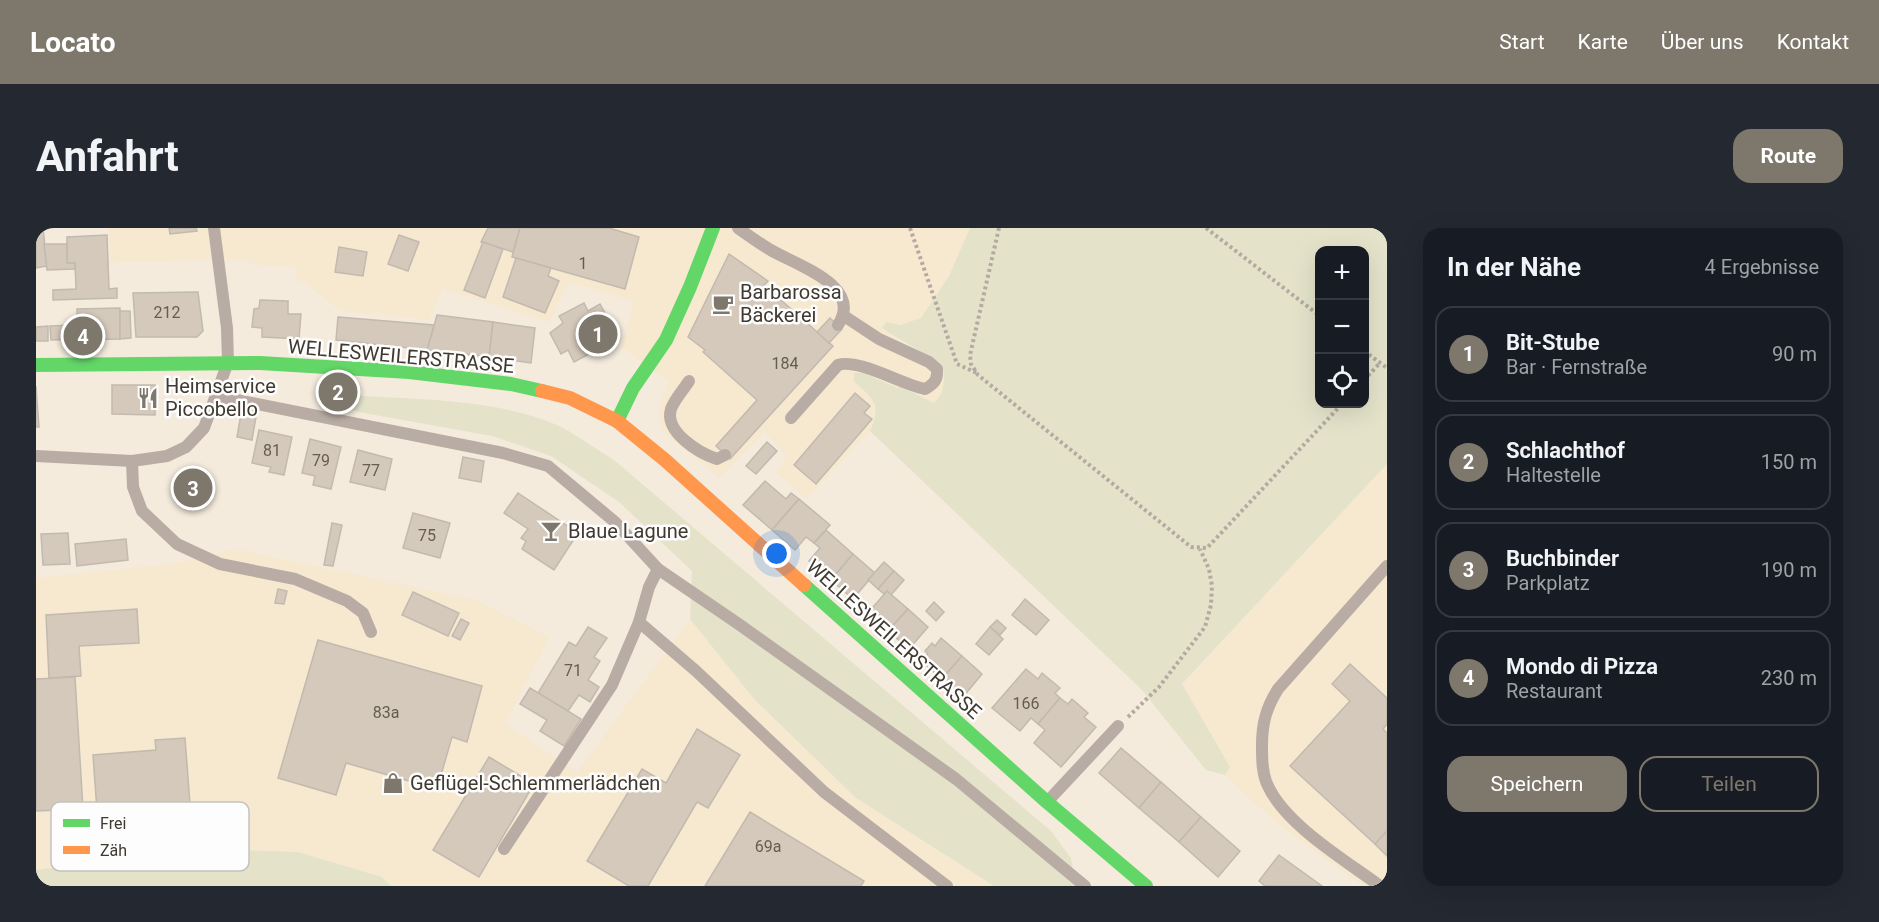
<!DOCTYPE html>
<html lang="de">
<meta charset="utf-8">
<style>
body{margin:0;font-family:Roboto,sans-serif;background:#242831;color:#f1f3f6}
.controls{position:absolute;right:18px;top:18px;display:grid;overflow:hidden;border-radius:12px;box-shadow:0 6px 24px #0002}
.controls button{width:54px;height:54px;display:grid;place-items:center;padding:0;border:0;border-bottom:2px solid #363941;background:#171b24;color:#f1f3f6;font:30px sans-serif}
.you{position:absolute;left:741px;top:326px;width:21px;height:21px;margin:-15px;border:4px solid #fff;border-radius:50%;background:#1a73e8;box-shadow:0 0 0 9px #1a73e833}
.badge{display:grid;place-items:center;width:39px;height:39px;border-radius:50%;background:#7e776c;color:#fff;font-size:20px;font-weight:700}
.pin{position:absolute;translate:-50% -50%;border:3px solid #fff;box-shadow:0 2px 6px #0006}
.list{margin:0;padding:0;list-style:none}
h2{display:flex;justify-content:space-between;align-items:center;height:78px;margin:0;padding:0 24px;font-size:26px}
h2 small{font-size:20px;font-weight:400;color:#9ea1a6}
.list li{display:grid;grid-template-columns:39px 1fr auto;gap:18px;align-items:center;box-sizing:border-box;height:96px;margin:0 12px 12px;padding:0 12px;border:2px solid #363941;border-radius:18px}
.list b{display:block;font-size:22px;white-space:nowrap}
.list p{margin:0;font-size:20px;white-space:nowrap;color:#9ea1a6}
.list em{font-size:20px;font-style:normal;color:#9ea1a6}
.actions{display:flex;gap:12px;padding:18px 24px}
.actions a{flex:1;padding:14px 0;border:2px solid #7e776c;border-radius:18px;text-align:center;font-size:21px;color:#7e776c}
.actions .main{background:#7e776c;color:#fff}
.icon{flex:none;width:33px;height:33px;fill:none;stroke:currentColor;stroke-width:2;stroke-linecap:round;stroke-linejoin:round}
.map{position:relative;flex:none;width:1351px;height:658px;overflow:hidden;border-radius:18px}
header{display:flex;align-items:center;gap:36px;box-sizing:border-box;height:84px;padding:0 30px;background:#7e776c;color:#fff}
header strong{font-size:28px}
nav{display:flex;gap:33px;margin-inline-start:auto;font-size:21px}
.intro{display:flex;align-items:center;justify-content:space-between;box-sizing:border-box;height:144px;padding:0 36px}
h1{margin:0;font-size:42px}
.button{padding:15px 27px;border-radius:18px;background:#7e776c;color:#fff;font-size:21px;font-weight:700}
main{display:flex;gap:36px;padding:0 36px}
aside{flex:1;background:#171b24;border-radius:18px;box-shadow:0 6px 24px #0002}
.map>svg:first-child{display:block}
</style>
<header>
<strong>Locato</strong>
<nav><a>Start</a><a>Karte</a><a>Über uns</a><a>Kontakt</a></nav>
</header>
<div class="intro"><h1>Anfahrt</h1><a class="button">Route</a></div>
<main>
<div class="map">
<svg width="1351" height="658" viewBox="0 0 1351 658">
<rect width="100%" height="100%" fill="#f4ebdd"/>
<g fill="#f7e8d0">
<path d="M72,0h862l-21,48 -28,42 -21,7 -14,-3 -4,6 23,16 31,16 9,11 -1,15 -4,12 -6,5 -34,-17 -2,2 -35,-15 -9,9 18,16 5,17 -7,16 -63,68 -31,-27 11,-16 -22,-24 -46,46 -57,-47 -3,-11v-13l9,-26 -47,-34 13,-46 -66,-18 -19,39 -106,-33 -14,31 -89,-9 -37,-30h-8l1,-14 -37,-2 -23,-6 -125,4z"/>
<path d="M1351,236v422h-25l-88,-65 -49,-46 5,-8 -48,-82z"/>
<path d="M199,321l241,51 73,37 -44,87 72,48 113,-153 64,80 102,99 138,88h-603l-9,-9 -84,-25 -90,-3 -172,21v-292l134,-14z"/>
</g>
<g fill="#e4e3ca" fill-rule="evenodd">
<path d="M934,0h417v236l-205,220 48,83 -5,8 -19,-5 -65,-81 -271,-258c12,-27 4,-32 -16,-49v-9h9l35,15 2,-2 34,17c10,-8 10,-20 10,-32 -15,-18 -42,-29 -62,-43l4,-6 14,3 21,-7 28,-42zM1284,22h44v154h-44z"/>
<path d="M313,167c66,5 154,3 214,33 17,9 34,22 51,32l437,371 20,27 5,28h-82l-138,-88 -102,-99 -64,-80 2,-48 -73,-69 -68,-46 -59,-20 -134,-24 -13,-5 -3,-8z"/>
<path d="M172,621l90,3 84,25 9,9h-355v-16z"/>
</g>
<g fill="#d4c9bb" stroke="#c2baaf" stroke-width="1.5">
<path d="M7,0l4,38 -11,2v-39z"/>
<path d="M133,0h27l1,3 -27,3z"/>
<path d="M452,0h32l-7,24 -32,-10z"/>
<path d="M484,0h89l30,9 -14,52 -113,-32z"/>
<path d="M71,7l2,54 8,-1v10l-64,2v-10l23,-1 -1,-26h-8v-26z"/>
<path d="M363,7l20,7 -11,29 -20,-7z"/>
<path d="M447,14l20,7 -18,49 -21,-8z"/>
<path d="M8,16h23v19h8v6l-28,1z"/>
<path d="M303,19l28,5 -4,24 -28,-4z"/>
<path d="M693,26l39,27 -4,4 69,61 -103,113 -14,-13 41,-46 -54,-48 2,-2 -17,-13z"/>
<path d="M480,30l35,10 -3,8 11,5 -14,32 -42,-16z"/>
<path d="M162,64l5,39 -6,6h-61l-3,-44z"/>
<path d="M224,72l28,1v13h13l-2,25 -37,-2v-9l-10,-1 2,-18 5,-1z"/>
<path d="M548,75l4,8 12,-7 16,29 -24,13 3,5 -21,11 -6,-12 -7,4 -11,-21 13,-10 -4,-7z"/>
<path d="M84,80v31l-42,1 -1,-31z"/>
<path d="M84,83h10l1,27 -11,1z"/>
<path d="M401,87l56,7 -4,35 -62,-7z"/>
<path d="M302,89l96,8 -7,25 -91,-10z"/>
<path d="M794,90l12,11 -13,14 -12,-11z"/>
<path d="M457,94l42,6 -4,35 -42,-6z"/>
<path d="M39,97l1,14 -25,1 -1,-14z"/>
<path d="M12,98v15h-12v-14z"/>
<path d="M76,157h43v30l-43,-1z"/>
<path d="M0,158l3,41h-3z"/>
<path d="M819,165l15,13 -6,7 8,6 -56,65 -22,-19z"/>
<path d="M206,180l15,3 -5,29 -15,-3z"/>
<path d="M223,202l33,7 -8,38 -15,-3 2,-5 -19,-4z"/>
<path d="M274,211l31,8 -10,42 -18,-4 2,-9 -13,-3z"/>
<path d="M731,214l10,9 -21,23 -10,-8z"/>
<path d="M322,222l34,9 -7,31 -35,-8z"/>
<path d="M427,229l21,4 -3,21 -22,-4z"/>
<path d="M729,253l21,18 5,-6 8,6 -27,31 -29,-25z"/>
<path d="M482,265l60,40 -24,37 -32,-21 4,-8 -5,-3 7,-9 -24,-16z"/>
<path d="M763,271l31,26 -16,18 -8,-6 -11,13 -23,-20z"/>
<path d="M377,285l37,10 -10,35 -37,-10z"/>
<path d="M296,295l10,2 -9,41 -9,-1z"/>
<path d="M790,302l27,24 -22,26 -22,-19 11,-13 -6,-5z"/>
<path d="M32,305l2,31 -27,1 -2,-31z"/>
<path d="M90,311l2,21 -51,6 -2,-22z"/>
<path d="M817,326l22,19 -22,26 -22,-19z"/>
<path d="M848,334l10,9 -16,18 -10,-9z"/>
<path d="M858,343l10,9 -13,15 -4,-4 -3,3 -6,-5z"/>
<path d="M242,361l9,2 -3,13 -9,-1z"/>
<path d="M851,363l21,18 -20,22 -21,-17z"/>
<path d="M377,364l46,21 -11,23 -46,-21z"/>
<path d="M989,371l24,21 -13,15 -24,-20z"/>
<path d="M898,374l10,10 -8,9 -10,-10z"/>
<path d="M101,381l2,34 -60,3 2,30 -32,2 -3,-63z"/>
<path d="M872,381l20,18 -19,22 -21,-18z"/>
<path d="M425,391l8,4 -9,17 -8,-4z"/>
<path d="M961,392l9,8 -6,7 -10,-8z"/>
<path d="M552,399l19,11 -13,19 6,4 -12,19 11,7 -9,15 -11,-7 -11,16 -30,-18 31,-51 7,4z"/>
<path d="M954,399l13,12 -14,16 -13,-11z"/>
<path d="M905,410l21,18 -20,23 -21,-18 7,-7 -3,-3 7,-8 3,3z"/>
<path d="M282,412l164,46 -15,56 -15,-5 -15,52 -91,-26 -10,32 -58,-17z"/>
<path d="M926,428l20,18 -19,23 -21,-18z"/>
<path d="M1314,436l37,34v26l-4,5 4,4v98l-12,13 -85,-78 60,-65 -18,-17z"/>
<path d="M990,441l12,10 4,-6 18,15 -5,5 5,5 -22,26 -7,-6 -11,13 -28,-23z"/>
<path d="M39,449l8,132 -47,2v-132z"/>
<path d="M494,460l51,31 -17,27 -24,-15 7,-11 -27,-16z"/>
<path d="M1024,470l8,6 4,-5 16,14 -4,4 12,10 -35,40 -27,-24 11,-13 -7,-6z"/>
<path d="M661,501l43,26 -32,53 -11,-6 -49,84h-19l-42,-25 55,-92 24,14z"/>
<path d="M149,510l5,66 -93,7 -4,-56 63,-5 -1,-10z"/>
<path d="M1085,520l40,34 -22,26 -40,-35z"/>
<path d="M453,529l45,27 -55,93 -46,-27z"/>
<path d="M1125,554l40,35 -22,25 -40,-34z"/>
<path d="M714,584l114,69 -3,5h-156z"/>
<path d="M1165,589l39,34 -22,26 -39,-35z"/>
<path d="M1351,603v25l-12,-12z"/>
<path d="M1243,627l43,31h-57l-6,-5z"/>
</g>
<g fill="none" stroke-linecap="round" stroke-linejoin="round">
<g stroke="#b3aaa2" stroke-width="4" stroke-dasharray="3 3" stroke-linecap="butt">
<path d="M874,0l47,136 20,9"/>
<path d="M963,0l-29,127 1,9 7,11 213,172 16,1 135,-144"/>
<path d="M1170,0l114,88"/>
<path d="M1328,123l23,17"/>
<path d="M1328,152l16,-17"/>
<path d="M1092,489l31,-30 46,-60 6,-22 1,-19 -3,-17 -9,-20"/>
</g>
<g stroke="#b9aca4" stroke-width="12">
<path d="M702,0c10,7 21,15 31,21 26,16 95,36 69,76"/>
<path d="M653,153c-5,8 -15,19 -18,28 -7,23 28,44 46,50l8,-4"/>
<path d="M181,168l286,57 45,13 67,56 43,47 82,56 216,154 129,107"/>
<path d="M755,190l47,-53c20,-7 65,20 87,24 9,-5 13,-9 12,-20l-8,-7 -50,-23 -35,-23"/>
<path d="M0,228l96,5 35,-5 19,-9 18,-19 24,-66 -1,-34 -13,-100"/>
<path d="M96,233l1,26 9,24 35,33 43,20 75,15 52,22 16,12 8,19"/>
<path d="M603,394l57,49 128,121 123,94"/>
<path d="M1011,574l71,-76"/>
<path d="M468,621l108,-164 27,-63 10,-35 9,-18"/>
<path d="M1344,658c-35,-26 -94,-61 -112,-100 -6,-12 -6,-27 -6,-41 0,-21 4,-37 16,-56l109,-123"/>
</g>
<g stroke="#63d668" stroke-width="14">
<path d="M0,137l224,-2 149,9 102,12 31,7"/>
<path d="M581,193l16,-33 33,-48 24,-53 23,-59"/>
<path d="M768,357l243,217 99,84"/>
</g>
<path stroke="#ff974d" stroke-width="14" d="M506,163l28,7 47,23 48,39 139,125"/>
</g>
<defs>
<symbol id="cafe-bare" viewBox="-9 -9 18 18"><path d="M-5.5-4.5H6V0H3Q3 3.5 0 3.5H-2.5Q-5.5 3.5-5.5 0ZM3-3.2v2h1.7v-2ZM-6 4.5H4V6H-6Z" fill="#7e776c" stroke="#fdfdfd" stroke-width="2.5" paint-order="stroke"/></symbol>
<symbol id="restaurant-bare" viewBox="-9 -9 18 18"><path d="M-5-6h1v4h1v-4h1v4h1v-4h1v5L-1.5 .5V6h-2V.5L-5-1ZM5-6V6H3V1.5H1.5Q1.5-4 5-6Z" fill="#7e776c" stroke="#fdfdfd" stroke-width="2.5" paint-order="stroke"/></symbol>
<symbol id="bar-bare" viewBox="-9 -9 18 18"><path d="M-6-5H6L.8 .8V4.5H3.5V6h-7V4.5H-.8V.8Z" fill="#7e776c" stroke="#fdfdfd" stroke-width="2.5" paint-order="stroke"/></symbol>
<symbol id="shop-bare" viewBox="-9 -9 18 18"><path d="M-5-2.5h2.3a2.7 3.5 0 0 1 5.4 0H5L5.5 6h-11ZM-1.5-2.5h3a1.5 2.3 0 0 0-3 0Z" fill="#7e776c" stroke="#fdfdfd" stroke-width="2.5" paint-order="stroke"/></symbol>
</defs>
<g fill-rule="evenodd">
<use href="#cafe-bare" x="672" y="61" width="30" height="30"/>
<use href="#restaurant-bare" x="97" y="155" width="30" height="30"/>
<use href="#bar-bare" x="500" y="288" width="30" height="30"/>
<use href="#shop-bare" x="342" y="540" width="30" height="30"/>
</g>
<g text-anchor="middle" stroke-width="5" stroke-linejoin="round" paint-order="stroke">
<g font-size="16" fill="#645d52">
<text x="547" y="41">1</text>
<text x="131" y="90">212</text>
<text x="749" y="141">184</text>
<text x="236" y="228">81</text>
<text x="285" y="238">79</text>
<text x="335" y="248">77</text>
<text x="391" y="313">75</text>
<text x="537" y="448">71</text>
<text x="990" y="481">166</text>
<text x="350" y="490">83a</text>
<text x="732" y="624">69a</text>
</g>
<g font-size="20" fill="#3f392f" stroke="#fdfdfd" text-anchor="start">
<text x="704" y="71">Barbarossa<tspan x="704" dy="23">Bäckerei</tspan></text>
<text x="129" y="165">Heimservice<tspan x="129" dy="23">Piccobello</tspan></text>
<text x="532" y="310">Blaue Lagune</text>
<text x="374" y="562">Geflügel-Schlemmerlädchen</text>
</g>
<g font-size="20" fill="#3f392f" stroke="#fdfdfd">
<text transform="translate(365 128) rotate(5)" y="7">WELLESWEILERSTRASSE</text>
<text transform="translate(858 411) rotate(42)" y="7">WELLESWEILERSTRASSE</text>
</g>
</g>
<rect x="15" y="574" width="198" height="69" rx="9" fill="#fdfdfd" stroke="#c4c2bf" stroke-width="1.5"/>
<rect x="27" y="591" width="27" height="8" fill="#63d668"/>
<rect x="27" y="618" width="27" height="8" fill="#ff974d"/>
<g font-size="16" fill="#3f392f">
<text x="64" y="601">Frei</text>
<text x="64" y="628">Zäh</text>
</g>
</svg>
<div class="controls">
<button>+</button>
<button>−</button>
<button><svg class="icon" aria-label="locate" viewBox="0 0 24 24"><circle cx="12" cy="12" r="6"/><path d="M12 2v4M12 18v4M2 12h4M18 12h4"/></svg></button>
</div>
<div class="you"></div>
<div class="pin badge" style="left:562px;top:106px">1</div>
<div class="pin badge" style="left:302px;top:164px">2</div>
<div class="pin badge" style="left:157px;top:260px">3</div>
<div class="pin badge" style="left:47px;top:108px">4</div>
</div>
<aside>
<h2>In der Nähe<small>4 Ergebnisse</small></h2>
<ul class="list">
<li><span class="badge">1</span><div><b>Bit-Stube</b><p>Bar · Fernstraße</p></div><em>90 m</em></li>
<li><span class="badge">2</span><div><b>Schlachthof</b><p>Haltestelle</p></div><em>150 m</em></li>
<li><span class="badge">3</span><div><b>Buchbinder</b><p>Parkplatz</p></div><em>190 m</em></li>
<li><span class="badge">4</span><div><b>Mondo di Pizza</b><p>Restaurant</p></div><em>230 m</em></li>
</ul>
<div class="actions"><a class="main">Speichern</a><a>Teilen</a></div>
</aside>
</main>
